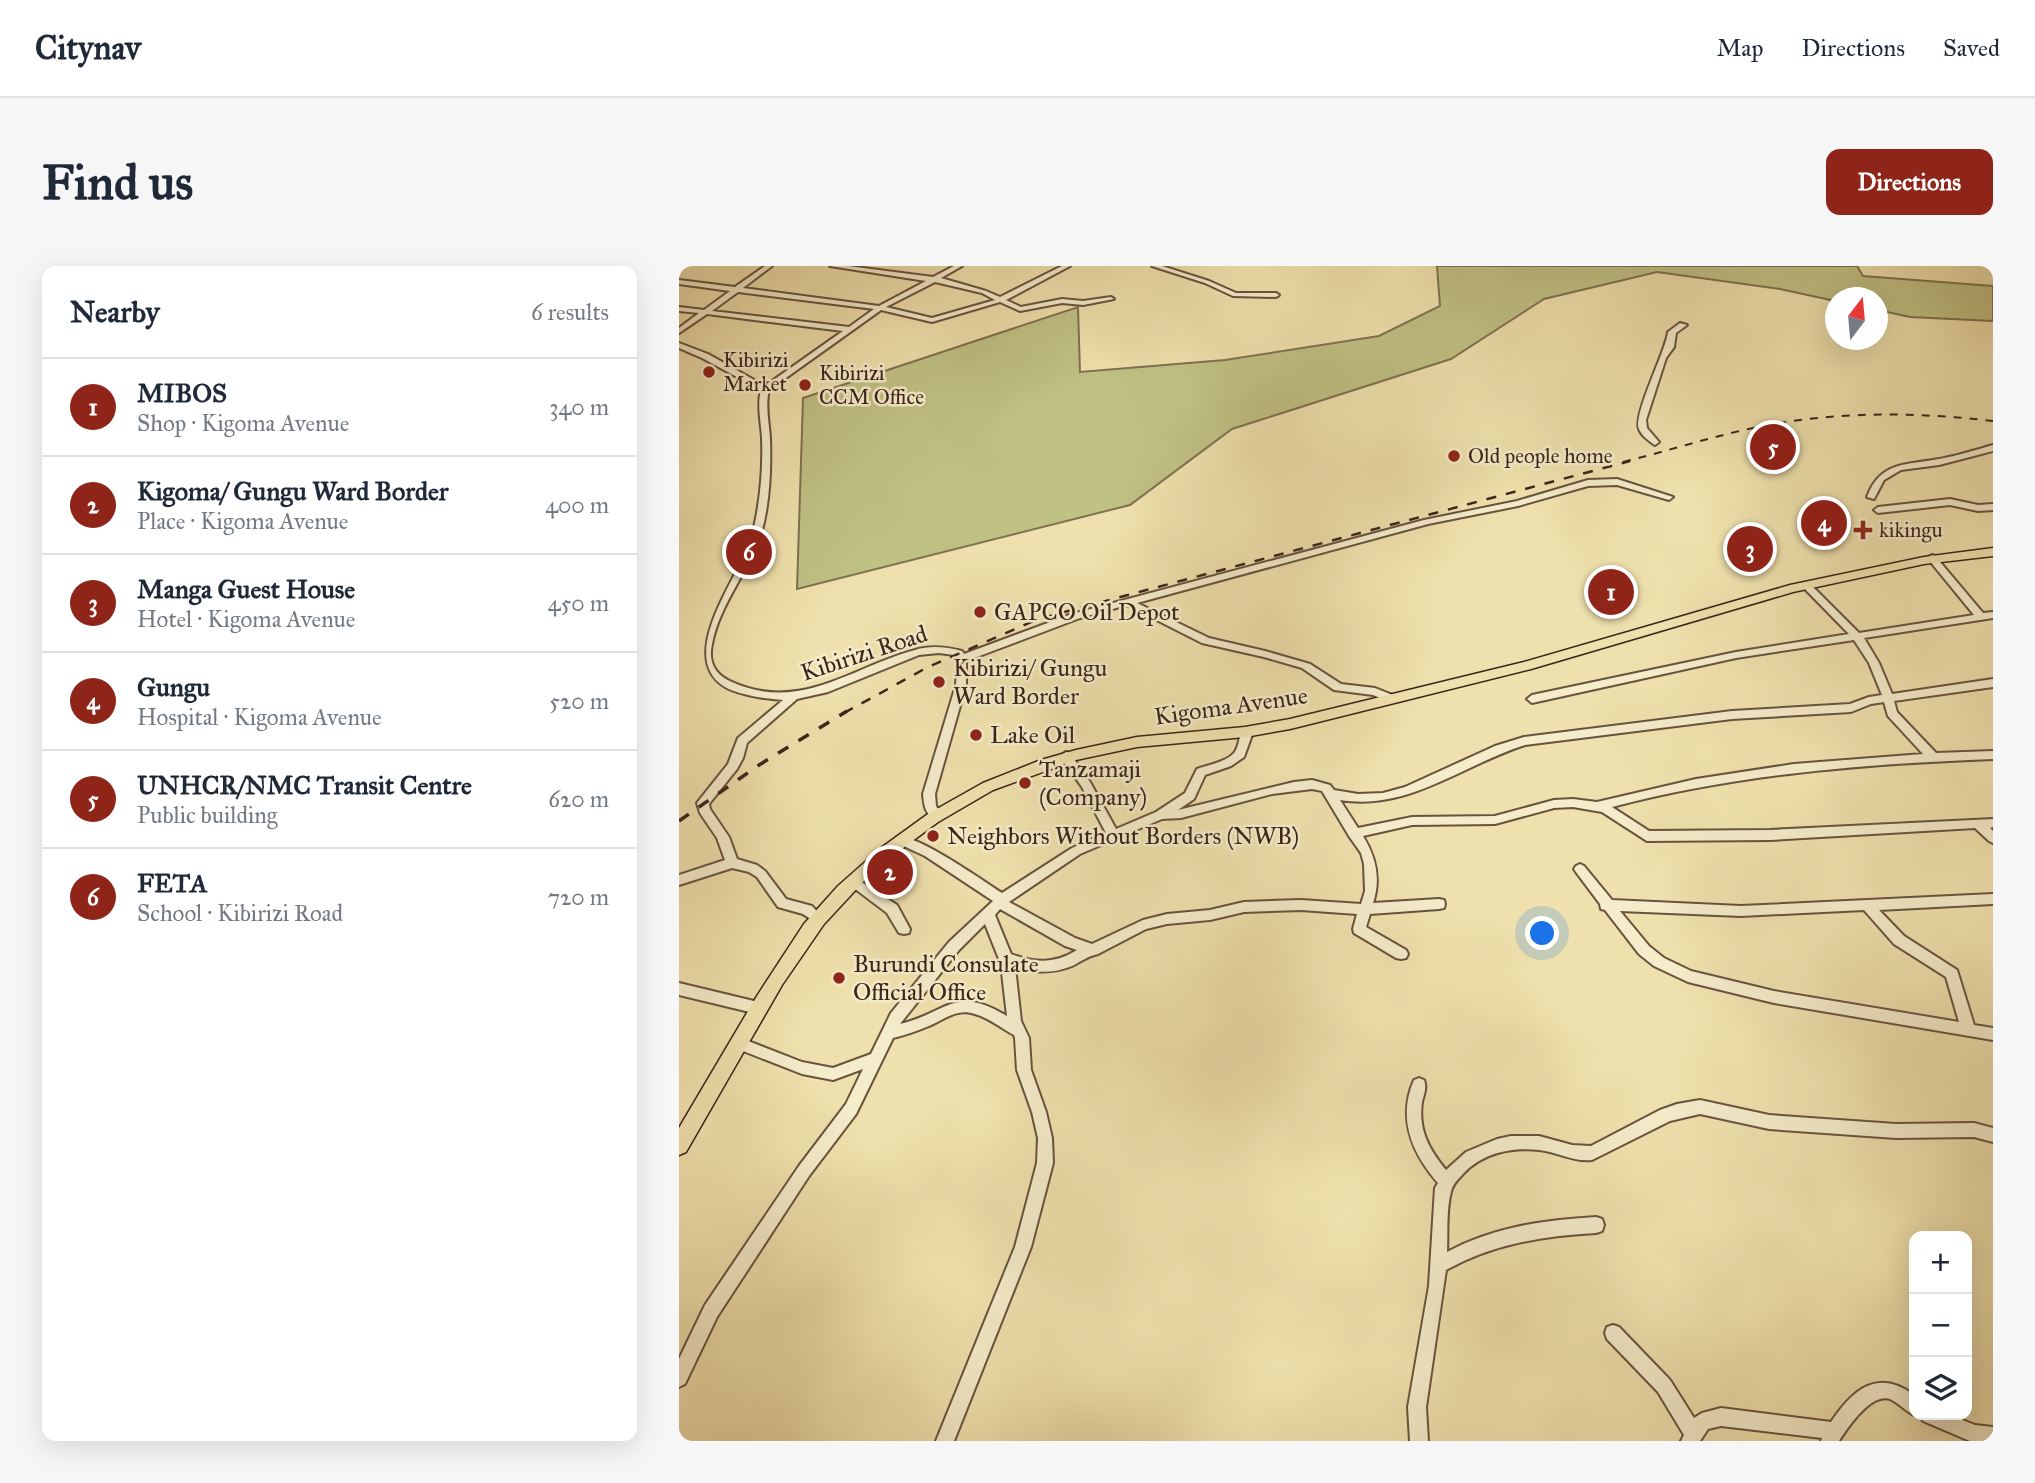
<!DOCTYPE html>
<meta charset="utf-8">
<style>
body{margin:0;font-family:"IM FELL Great Primer",serif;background:#f6f6f7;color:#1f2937}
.controls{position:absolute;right:21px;bottom:21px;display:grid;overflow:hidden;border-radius:14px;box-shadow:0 7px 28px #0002}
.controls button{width:63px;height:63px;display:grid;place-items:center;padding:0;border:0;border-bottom:2px solid #e0e1e3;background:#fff;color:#1f2937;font:35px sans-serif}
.compass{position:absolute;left:1146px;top:21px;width:63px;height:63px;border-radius:50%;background:#fff;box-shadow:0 7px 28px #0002;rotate:16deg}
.you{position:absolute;left:864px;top:668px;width:24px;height:24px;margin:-18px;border:5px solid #fff;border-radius:50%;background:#1a73e8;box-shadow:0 0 0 10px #1a73e833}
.badge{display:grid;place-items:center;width:46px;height:46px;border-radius:50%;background:#8f2418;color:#fff;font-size:23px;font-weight:700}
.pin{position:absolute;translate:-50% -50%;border:4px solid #fff;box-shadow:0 2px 7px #0006}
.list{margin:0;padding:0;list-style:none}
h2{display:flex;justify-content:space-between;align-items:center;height:91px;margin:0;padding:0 28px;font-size:30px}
h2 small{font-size:23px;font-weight:400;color:#747a83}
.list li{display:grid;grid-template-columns:46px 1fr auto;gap:21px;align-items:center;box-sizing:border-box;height:98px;padding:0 28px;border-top:2px solid #e0e1e3}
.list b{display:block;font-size:26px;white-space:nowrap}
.list p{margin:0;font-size:23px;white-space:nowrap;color:#747a83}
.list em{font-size:23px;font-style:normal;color:#747a83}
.icon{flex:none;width:38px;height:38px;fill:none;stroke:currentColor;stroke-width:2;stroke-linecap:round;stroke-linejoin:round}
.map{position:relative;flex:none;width:1314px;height:1175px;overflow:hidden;border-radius:14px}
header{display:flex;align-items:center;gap:42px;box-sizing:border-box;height:98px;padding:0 35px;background:#fff;border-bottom:2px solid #e0e1e3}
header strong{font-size:33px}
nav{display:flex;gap:38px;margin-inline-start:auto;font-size:24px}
.intro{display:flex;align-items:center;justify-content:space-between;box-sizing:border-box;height:168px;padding:0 42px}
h1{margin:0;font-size:49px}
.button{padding:18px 32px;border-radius:14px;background:#8f2418;color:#fff;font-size:24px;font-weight:700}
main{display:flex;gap:42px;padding:0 42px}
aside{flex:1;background:#fff;border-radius:14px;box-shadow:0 7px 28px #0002}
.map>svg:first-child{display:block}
</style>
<header>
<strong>Citynav</strong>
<nav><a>Map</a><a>Directions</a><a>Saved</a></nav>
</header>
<div class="intro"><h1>Find us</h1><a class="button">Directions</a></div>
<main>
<aside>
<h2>Nearby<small>6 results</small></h2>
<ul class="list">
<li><span class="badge">1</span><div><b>MIBOS</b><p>Shop · Kigoma Avenue</p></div><em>340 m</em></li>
<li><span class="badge">2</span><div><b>Kigoma/ Gungu Ward Border</b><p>Place · Kigoma Avenue</p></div><em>400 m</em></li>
<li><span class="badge">3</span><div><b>Manga Guest House</b><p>Hotel · Kigoma Avenue</p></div><em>450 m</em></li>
<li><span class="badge">4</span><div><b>Gungu</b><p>Hospital · Kigoma Avenue</p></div><em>520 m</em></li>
<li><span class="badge">5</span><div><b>UNHCR/NMC Transit Centre</b><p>Public building</p></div><em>620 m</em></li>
<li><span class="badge">6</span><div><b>FETA</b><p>School · Kibirizi Road</p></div><em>720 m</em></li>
</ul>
</aside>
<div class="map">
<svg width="1314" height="1175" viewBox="0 0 1314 1175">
<rect width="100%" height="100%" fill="#efe1ad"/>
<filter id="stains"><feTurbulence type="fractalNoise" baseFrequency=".00286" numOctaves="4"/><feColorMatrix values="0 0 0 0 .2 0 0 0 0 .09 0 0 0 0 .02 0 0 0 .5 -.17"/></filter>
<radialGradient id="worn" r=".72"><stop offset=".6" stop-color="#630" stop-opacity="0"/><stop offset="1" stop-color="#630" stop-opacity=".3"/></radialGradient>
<path fill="#c0c185" stroke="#7e7250" stroke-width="2" d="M758,0h420l6,10 130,10v35l-83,-4 -32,-7 -1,-12h-42v3l-55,-12 -123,-17 -113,27 -93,60 -219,70 -102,76 -333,84 6,-191 275,-91 2,65 145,-12 154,-24 61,-30z"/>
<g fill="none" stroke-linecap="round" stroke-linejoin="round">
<defs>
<g id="minor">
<path d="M86,0h7l-29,22 136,18 47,-25 -96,-15h18l85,11 21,-11h8l-21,12 45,13 14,6 62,-31h8l-64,34 15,7 41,-8 21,2 28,-4 3,2 -31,6 -21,-2 -42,8 -20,-9 -68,20 -51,-12 -112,80c-4,15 0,32 1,48 1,28 0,57 -6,84 -10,45 -44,79 -52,122 -4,18 3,31 20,38 68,31 120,-15 183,-32 16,-5 31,-3 47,1l2,3 108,-40 352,-94 93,-19 71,-21 29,-1 56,18 -4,3 -52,-15 -29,1 -70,20 -90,18 -291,79 72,35 56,13 45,13 31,20 34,4 20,8 1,3 -5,4 -18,-8 -39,-5 -32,-22 -38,-11 -62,-14 -75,-38 -47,13 -114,43v24l-31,109 1,12 7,9 -6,4c-12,-3 -13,-14 -14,-25l33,-109 1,-18 -3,-12 -15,-2 -20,2 -91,37 -31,7 -50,44 -4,15 -6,11 -28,35 1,5 19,28 8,22 20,6 8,6 21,28 26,7 12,13 -1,4 -5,1 -15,-10 -25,-7 -21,-30 -8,-5 -17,-4 -53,17v-10l46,-15 -8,-22 -17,-25 -3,-10 31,-39 10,-26 45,-38c-17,-1 -36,-4 -52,-10 -52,-23 -9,-90 9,-126 8,-15 13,-30 16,-46 5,-26 7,-53 6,-80 -1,-16 -5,-33 -1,-48l-59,-32 -23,-10v-5l29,11 57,32 78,-55 -136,-17 -28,19v-5l20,-15 -20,-2v-4l25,3 26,-19 -51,-7v-4l56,7zM256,16l47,11 13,7 -63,18 -46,-11zM59,26l136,17 -25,18 -137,-16z"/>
<path d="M473,0h10l47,15 27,12h40l3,2 -3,2 -43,-1 -28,-13z"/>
<path d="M1001,57l7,2 -11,8 -2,14 -8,11 -20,62 1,8 12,14 -4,3c-5,-3 -14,-10 -16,-16 -6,-15 27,-78 29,-97z"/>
<path d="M1314,179v6l-54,14 -38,5 -17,10 -10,19 -7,-2c13,-36 40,-32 72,-38 18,-3 36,-9 54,-14z"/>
<path d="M1271,233l28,6 15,-1v6l-15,1 -28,-6 -72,8 -4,-3 4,-3z"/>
<path d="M1253,289l3,1 48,57 10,-1v6l-129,20 15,25 13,31 101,-15v8l-99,14 3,11 39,41 57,-2v8c-129,5 -256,15 -381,48l37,24 121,-1 223,-11v8l-3,1 3,3v12l-4,-2 -14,-13 -205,12 -123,1 -45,-29 -29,-5 -19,1 -59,16 -83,1 -49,11c13,21 18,43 10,67l66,-4 5,1 1,4 -1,4 -5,1 -69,5 -4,13 40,23 2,4 -2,4 -5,1 -5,-1 -42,-25 -1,-4 4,-15 -56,-4 -57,2 -34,8 -43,4 -21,5 -48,25c-10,2 -16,7 -26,12 -19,8 -37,7 -57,1l6,54 8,17 2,32 15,42 6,26 1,25 -22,84 -77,194h-18l79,-194 22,-84 1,-25 -6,-26 -15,-42 -2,-32 -1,-3c-13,-7 -25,-17 -39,-21 -18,-6 -30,5 -46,12 -12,5 -23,9 -36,12l-37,76 -47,62 -92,141 -32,67 -6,3v-28l26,-54 94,-139 47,-62 17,-35 -30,11 -31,-6 -69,-27 -2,-4 2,-4 5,-2 64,25 31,6 38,-14 20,-41 58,-71 44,-41 -68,-45 -28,-13 -2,-3 2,-3c19,-4 86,44 105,56l70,-45 34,-15 -24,-46 -22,-31 6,-4 4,1 20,29 26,47 40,-17 29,-19 12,-24c11,-4 29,-7 37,-16 7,-8 3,-20 13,-25l6,4 -9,25 -13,9 -26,9 -11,24 -16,11 116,-28 18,-2 18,5 4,5 24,4 25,-1 22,-6 90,-41 29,-9 208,-26 118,-7 19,-7 13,-2 -13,-32 -15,-23 -118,18 -204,45 -5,-4 5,-4 204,-43 113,-18 -46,-47v-4h6l50,50 115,-18 -45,-55 -2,-2zM1205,436l4,14 35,38 -129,10 -98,15 -99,23 -24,-3 -19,1 -59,16 -83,1 -54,11 -18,-28c69,11 122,-35 185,-55l207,-26 119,-7 20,-8zM633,523l10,2 27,45 12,17 3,11 1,27 -4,13 -60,-4 -57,2 -34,8 -43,4 -24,6 -51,24 -17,-6 -66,-36 71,-48 82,-35 19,-1 91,-24zM321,643l65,37 12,4c-22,14 -43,13 -66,4l-16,-39zM306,658l16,40 6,52c-53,-32 -60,-3 -107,8l59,-74z"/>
<path d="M901,598l4,2 28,34 129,6 252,-12v10l-114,6 25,26 53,34 17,55 19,3v12l-219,-37 -86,-21 -34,-16 -15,-12 -34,-44 -4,-1 -1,-5 -24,-32 -2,-3 2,-3zM1185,644l30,34 52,33 13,45 -185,-31 -83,-20 -27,-13 -15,-12 -29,-35 121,5z"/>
<path d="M175,611l43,28 13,24 -1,4 -5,1 -5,-1 -12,-20 -37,-28 -2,-3 2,-3z"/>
<path d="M0,717l79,19 5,2 2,4 -2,4 -5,2 -79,-19z"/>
<path d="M740,812l5,2c3,8 0,14 -2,22 -4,28 7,47 24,68l20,-18 31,-13 14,-3h28l33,9 19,1 69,-36 17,-6 23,-4 69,15 127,9 78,-1 19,5v14l-19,-5 -78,1 -127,-9 -69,-15 -30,7 -78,39c-19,2 -35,-8 -53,-10 -28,-3 -57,3 -76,24 -5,5 -11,11 -12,18 -5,18 -3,41 -4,60 46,-25 97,-32 149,-35l6,2 2,6 -2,6 -6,2c-54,3 -103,11 -150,37l-20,137 2,34h-18l-2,-34 21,-121 6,-98 3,-5c-26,-30 -41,-64 -24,-103z"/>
<path d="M934,1059l6,2 51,53 24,38 8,-5 19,-5 110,14c22,-33 47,-54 83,-27v20c-9,-4 -15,-12 -24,-16 -19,-6 -42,28 -51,42h-18l1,-3 -101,-12 -13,3 -8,12h-19l3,-6 -26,-43 -51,-53 -2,-6 2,-6z"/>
<path d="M1241,1149h30l25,10 18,2v14h-23l-47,-20z"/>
</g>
<path id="major" d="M1314,282v8l-69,8 -131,28 -262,77 -241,60 -45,8 -108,10 -61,13 -83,30 -55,32 -31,23 -44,37 -39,42 -42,61 -96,167 -7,3v-27l78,-132 47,-72 34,-38 43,-38 47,-34 55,-31 58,-23 35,-10 61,-13 108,-10 45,-8 234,-57 266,-77 134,-28z"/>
</defs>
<use href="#minor" stroke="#685340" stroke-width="4"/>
<use href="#major" stroke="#3b241b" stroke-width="3"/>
<use href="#minor" fill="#f5ecca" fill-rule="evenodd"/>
<use href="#major" fill="#efe1ad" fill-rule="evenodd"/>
<path stroke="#3b241b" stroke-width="2" stroke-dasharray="8 8" stroke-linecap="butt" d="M944,196c45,-11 90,-26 135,-35 78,-16 157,-15 235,-6"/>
<path stroke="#3b241b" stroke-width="2.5" stroke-dasharray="10 10" stroke-linecap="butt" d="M165,447l84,-46 110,-48 592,-158"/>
<path stroke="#3b241b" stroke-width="3.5" stroke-dasharray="12 12" stroke-linecap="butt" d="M0,555l80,-56 88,-54"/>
</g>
<g fill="#8f2418" stroke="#f5ecca" stroke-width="2.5">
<circle cx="30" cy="106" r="7"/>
<circle cx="126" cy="119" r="7"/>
<circle cx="775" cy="190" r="7"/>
<path d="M1180.5 253.5h7v7h7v7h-7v7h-7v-7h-7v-7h7z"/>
<circle cx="301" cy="346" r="7"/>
<circle cx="260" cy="416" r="7"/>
<circle cx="297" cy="469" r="7"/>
<circle cx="346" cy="517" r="7"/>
<circle cx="254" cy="570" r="7"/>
<circle cx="160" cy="712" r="7"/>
</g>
<g text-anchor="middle" stroke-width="5" stroke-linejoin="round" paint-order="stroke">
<g font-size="21" fill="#3b241b" stroke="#f5ecca" text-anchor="start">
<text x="44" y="101">Kibirizi<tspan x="44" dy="24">Market</tspan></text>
<text x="140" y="114">Kibirizi<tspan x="140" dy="24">CCM Office</tspan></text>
<text x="789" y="197">Old people home</text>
<text x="1200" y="271">kikingu</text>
</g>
<g font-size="24" fill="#3b241b" stroke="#f5ecca" text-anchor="start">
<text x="315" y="354">GAPCO Oil Depot</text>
<text x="274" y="410">Kibirizi/ Gungu<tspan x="274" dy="28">Ward Border</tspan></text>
<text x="311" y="477">Lake Oil</text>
<text x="360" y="511">Tanzamaji<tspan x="360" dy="28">(Company)</tspan></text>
<text x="268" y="578">Neighbors Without Borders (NWB)</text>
<text x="174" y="706">Burundi Consulate<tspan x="174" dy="28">Official Office</tspan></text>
</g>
<g font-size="24" fill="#3b241b" stroke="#f5ecca">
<text transform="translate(185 387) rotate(-18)" y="8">Kibirizi Road</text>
<text transform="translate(552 440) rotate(-8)" y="8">Kigoma Avenue</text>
</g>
</g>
<rect width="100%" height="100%" filter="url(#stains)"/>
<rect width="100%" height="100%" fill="url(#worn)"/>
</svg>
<div class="controls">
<button>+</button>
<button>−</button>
<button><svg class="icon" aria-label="layers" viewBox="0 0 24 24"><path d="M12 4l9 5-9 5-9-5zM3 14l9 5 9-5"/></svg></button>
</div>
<svg class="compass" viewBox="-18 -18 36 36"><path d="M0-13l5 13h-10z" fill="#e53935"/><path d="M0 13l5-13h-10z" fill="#747a83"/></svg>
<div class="you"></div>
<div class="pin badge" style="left:932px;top:326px">1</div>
<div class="pin badge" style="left:211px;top:606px">2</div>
<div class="pin badge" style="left:1071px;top:283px">3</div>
<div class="pin badge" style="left:1145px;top:257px">4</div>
<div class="pin badge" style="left:1094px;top:181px">5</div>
<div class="pin badge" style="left:70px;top:286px">6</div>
</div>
</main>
